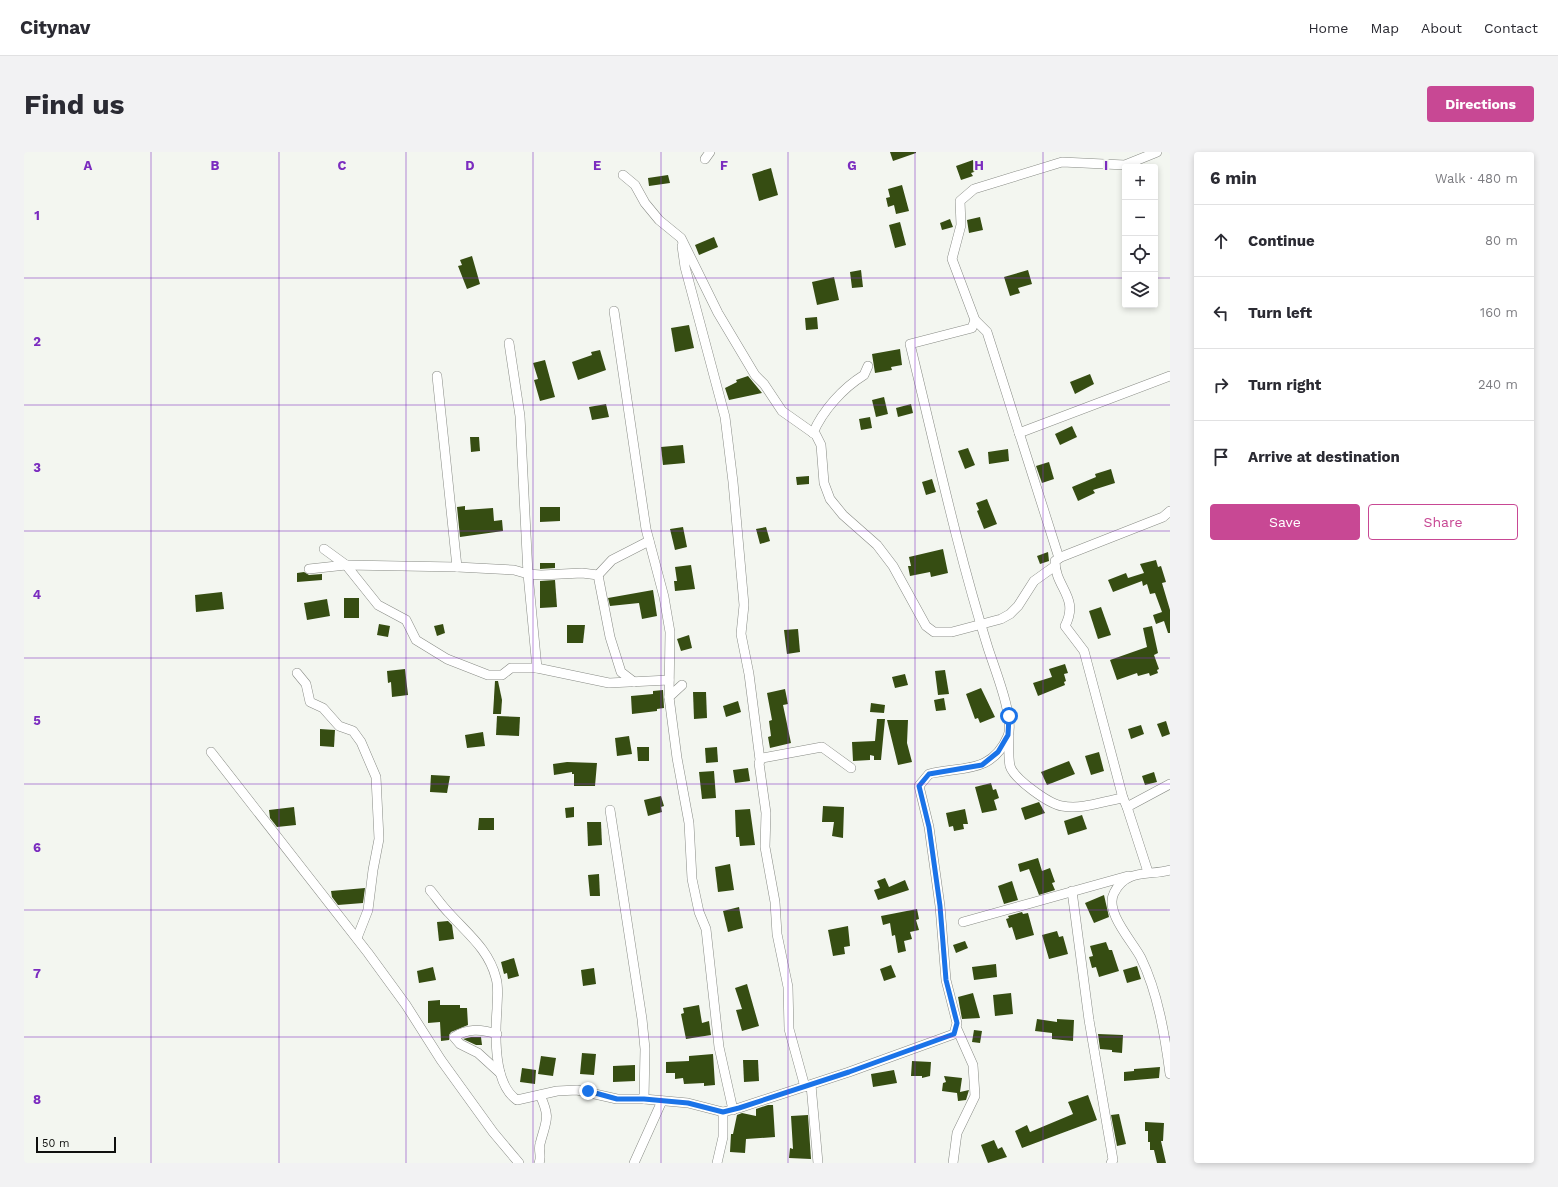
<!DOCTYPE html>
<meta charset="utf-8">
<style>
body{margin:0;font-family:"Work Sans",sans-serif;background:#f2f2f3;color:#2b2b33}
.controls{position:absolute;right:12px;top:12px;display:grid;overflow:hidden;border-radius:4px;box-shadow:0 2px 6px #0003}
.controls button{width:36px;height:36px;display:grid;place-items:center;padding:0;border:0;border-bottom:1px solid #e1e1e2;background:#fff;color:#2b2b33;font:20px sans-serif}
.scale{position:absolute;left:12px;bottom:10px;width:80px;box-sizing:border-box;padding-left:4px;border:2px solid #0f100e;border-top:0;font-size:11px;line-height:14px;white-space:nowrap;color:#0f100e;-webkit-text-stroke:3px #f3f6f0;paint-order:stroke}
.stop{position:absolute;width:12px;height:12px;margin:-9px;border:3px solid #1a73e8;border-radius:50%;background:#fff}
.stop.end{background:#1a73e8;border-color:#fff;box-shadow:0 1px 4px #0008}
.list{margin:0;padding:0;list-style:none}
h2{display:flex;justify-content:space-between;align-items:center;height:52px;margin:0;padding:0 16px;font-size:17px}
h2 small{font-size:13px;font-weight:400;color:#7c7c81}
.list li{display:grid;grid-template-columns:26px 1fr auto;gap:12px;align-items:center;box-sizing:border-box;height:72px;padding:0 16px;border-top:1px solid #e1e1e2}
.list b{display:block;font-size:15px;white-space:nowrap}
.list em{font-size:13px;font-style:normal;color:#7c7c81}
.actions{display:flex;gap:8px;padding:12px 16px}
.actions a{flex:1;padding:9px 0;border:1px solid #c84894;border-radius:4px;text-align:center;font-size:14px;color:#c84894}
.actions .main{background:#c84894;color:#fff}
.icon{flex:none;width:22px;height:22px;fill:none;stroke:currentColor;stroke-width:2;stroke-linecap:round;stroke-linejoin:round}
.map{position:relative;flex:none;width:1146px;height:1011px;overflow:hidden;border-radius:4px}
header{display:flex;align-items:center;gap:24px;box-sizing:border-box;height:56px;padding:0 20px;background:#fff;border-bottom:1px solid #e1e1e2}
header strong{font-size:19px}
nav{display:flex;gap:22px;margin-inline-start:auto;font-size:14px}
.intro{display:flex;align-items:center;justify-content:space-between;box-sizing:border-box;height:96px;padding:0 24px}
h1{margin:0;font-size:28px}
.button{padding:10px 18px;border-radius:4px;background:#c84894;color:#fff;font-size:14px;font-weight:700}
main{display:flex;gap:24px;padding:0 24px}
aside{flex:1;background:#fff;border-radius:4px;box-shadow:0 2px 6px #0003}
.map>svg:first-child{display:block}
</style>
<header>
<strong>Citynav</strong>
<nav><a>Home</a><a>Map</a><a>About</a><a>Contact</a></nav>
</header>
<div class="intro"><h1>Find us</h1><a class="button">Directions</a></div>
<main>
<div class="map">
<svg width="1146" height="1011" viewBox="0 0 1146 1011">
<rect width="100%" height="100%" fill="#f3f6f0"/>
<g fill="#364d12">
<path d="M866,0h26v1l-23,8z"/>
<path d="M949,8l4,11 -6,2 2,3 -12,4 -5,-14z"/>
<path d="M747,16l7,27 -19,6 -7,-27z"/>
<path d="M644,23l2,8 -21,3 -1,-8z"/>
<path d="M878,33l7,26 -13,3 -2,-9 -6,2 -2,-9 4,-1 -2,-8z"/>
<path d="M956,65l3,13 -14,3 -2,-13z"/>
<path d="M926,67l3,8 -11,3 -2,-7z"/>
<path d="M876,70l6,23 -11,3 -6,-23z"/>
<path d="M690,85l4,10 -19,8 -4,-10z"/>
<path d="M448,104l8,28 -13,5 -9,-23 4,-1 -2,-5z"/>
<path d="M837,118l2,17 -11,1 -2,-16z"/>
<path d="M1004,118l4,14 -14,4 2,5 -10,3 -6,-19z"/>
<path d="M810,125l5,23 -22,5 -5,-23z"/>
<path d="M793,165l1,12 -12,1 -1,-12z"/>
<path d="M665,173l5,23 -19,4 -4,-24z"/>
<path d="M876,197l2,16 -11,2 1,3 -17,3 -3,-19z"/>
<path d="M576,198l6,20 -28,10 -6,-18 20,-7 -1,-3z"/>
<path d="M521,208l10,37 -15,4 -6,-21 4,-1 -5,-16z"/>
<path d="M1066,222l4,10 -19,10 -5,-12z"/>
<path d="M724,224l14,17 -33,7 -4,-12 12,-6 -1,-2z"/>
<path d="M860,245l4,17 -12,3 -4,-17z"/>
<path d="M582,252l3,13 -17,3 -3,-13z"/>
<path d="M887,252l2,9 -15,4 -2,-9z"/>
<path d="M846,265l2,11 -11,2 -2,-11z"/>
<path d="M1048,274l5,11 -17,8 -5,-11z"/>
<path d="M446,285h9l1,14 -9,1z"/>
<path d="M659,293l2,18 -22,2 -2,-18z"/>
<path d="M944,296l7,17 -10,4 -7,-18z"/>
<path d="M984,297l1,12 -20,3 -1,-12z"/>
<path d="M1025,310l5,17 -12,4 -6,-17z"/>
<path d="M1087,317l4,14 -22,7 2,3 -17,8 -6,-14 24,-10 -1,-3z"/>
<path d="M785,324v8l-12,1 -1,-8z"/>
<path d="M908,327l4,13 -10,3 -4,-13z"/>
<path d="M963,347l10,25 -13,5 -7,-18 2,-1 -3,-7z"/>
<path d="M441,354v4l28,-2 1,13 8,-1 1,11 -43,6 -3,-30z"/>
<path d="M516,355h20v14l-20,1z"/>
<path d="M659,375l4,20 -12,3 -5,-21z"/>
<path d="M742,375l4,14 -10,3 -4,-15z"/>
<path d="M919,397l5,24 -17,4 -1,-5 -20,4 -2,-10h3l-2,-9z"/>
<path d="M1024,400l1,9 -9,3 -3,-8z"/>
<path d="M1132,408l2,7 3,-1 5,16 -4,1 8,27v23h-2l-4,-12 -8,3 -3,-9 9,-3 -7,-19 -5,1 -3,-10 -4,2 -1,-5 -29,11 -5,-12 18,-7 2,5 16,-5 -4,-9z"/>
<path d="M516,411h15v5l-15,1z"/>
<path d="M667,413l4,24 -20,2 -1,-10h3l-2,-14z"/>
<path d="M280,420l5,3 13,-1v6l-25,2v-9z"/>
<path d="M531,428l2,27 -17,1v-27z"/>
<path d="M629,438l4,26 -15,3 -3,-16 -29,3 -2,-8z"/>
<path d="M198,440l2,17 -28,3 -1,-17z"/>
<rect x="320" y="446" width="15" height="20"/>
<path d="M303,447l3,17 -23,4 -3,-17z"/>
<path d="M1077,455l10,28 -13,4 -9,-28z"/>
<path d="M355,472l11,2 -2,11 -11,-2z"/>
<path d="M419,472l2,9 -8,3 -3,-10z"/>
<path d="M543,473h18l-2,18h-16z"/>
<path d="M1128,474l6,27 -4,2 5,14 -2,1 1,3 -8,3 -1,-3 -11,3 -1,-3 -20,7 -7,-20 37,-13 -4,-19z"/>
<path d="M774,477l2,23 -13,2 -3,-24z"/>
<path d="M665,483l3,13 -11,3 -4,-12z"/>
<path d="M1041,512l3,9 -4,1 2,7 -2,1 1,3 -27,11 -5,-13 19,-6 -3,-8z"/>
<path d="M381,517l3,26 -16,2 -1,-15 -3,1 -1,-12z"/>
<path d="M921,518l4,24 -11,1 -3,-24z"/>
<path d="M881,522l3,11 -13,3 -3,-11z"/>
<path d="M471,529h3l4,19 -1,14h-8z"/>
<path d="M957,536l14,29 -15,6 -2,-5 -3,1 -9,-25z"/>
<path d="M761,537l3,15 -5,1 8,38 -21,5 -2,-11 3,-1 -2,-15 3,-1 -5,-27z"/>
<path d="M639,538l1,18 -7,1v2l-25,3 -1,-18 22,-2v-3z"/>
<path d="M669,540h13l1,26 -13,1z"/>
<path d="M920,546l2,12 -10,1 -2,-11z"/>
<path d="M714,549l3,11 -15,5 -3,-11z"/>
<path d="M847,551l14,2 -1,8 -14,-1z"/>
<path d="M473,564l23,1 -1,19 -23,-1z"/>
<path d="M853,567h8l-4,41h-7v-4l-4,-1v5l-17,1 -1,-19 23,-1z"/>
<path d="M863,568h21l-1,23 5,19 -14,3z"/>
<path d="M1142,569l4,13 -8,3 -5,-13z"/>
<path d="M1117,573l3,9 -13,5 -3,-10z"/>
<path d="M296,577l15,1 -1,17 -14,-1z"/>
<path d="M459,580l2,14 -18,2 -2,-13z"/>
<path d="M605,584l3,18 -15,2 -2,-18z"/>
<path d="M613,595h12v14h-11z"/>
<path d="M693,595l1,15 -12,1 -1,-15z"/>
<path d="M1075,600l5,19 -13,4 -6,-19z"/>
<path d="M1045,609l6,13 -28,11 -6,-13z"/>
<path d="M543,610l30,1 -2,23h-21v-12h-2v-2l-18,3 -1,-11z"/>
<path d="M724,616l2,13 -15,2 -2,-13z"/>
<path d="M690,619l2,27 -14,1 -3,-27z"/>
<path d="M1130,620l3,10 -12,3 -3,-9z"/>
<path d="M407,623l19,1 -3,17 -17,-1z"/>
<path d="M967,631l2,7 3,-1 3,9 -5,2 3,10 -15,3 -7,-26z"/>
<path d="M637,644l3,10 -3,1 1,5 -14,4 -4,-16z"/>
<path d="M1015,650l6,11 -20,7 -4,-12z"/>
<path d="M799,654l21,1 -1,31 -11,-2 2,-14h-12z"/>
<path d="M270,655l2,18 -19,2 -7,-9 -1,-8z"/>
<path d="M550,655v10l-8,1 -1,-10z"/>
<path d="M726,657l5,36 -15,1 -1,-9h-3l-1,-27z"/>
<path d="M941,657l3,15h-5l1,5 -10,2 -1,-5 -4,1 -3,-14z"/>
<path d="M1058,663l5,14 -19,6 -4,-14z"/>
<path d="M455,666h15v12h-16z"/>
<path d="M563,670h14l1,23 -14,1z"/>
<path d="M1014,706l4,13 8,-3 5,14 -3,1 3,7 -16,5 -10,-26 -9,3 -2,-8z"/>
<path d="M706,712l4,26 -16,2 -3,-25z"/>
<path d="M575,722l1,22h-10l-2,-21z"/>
<path d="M861,726l4,9 16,-7 4,10 -31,10 -4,-10 6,-2 -3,-7z"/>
<path d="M988,729l6,19 -14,4 -6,-18z"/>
<path d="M341,736l-2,15 -25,2 -6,-8 -1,-6z"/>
<path d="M1080,743l5,22 -15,6 -9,-20z"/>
<path d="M715,755l4,21 -15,4 -5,-21z"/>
<path d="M893,757l2,10 -3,1 3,10 -9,2 2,7 -8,2 2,10 -8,2 -3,-18 -3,1 -2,-13 -7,2 -2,-9z"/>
<path d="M998,760l1,2 5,-1 6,22 -18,5 -4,-13 -3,1 -3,-9 3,-1 -1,-2z"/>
<path d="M424,769l4,4 2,14 -15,2 -2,-19z"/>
<path d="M824,774l2,20 -6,1 1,7 -12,2 -5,-26z"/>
<path d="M1033,779l2,6 4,-1 5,18 -19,5 -7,-24z"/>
<path d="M941,789l3,7 -12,5 -3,-8z"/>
<path d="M1082,790l3,8h3l7,21 -20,6 -3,-10 -4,1 -3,-11 4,-1 -3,-10z"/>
<path d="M490,806l5,18 -11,3 -1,-6 -3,1 -3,-12z"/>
<path d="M972,812l1,13 -23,3 -2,-13z"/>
<path d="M867,813l5,12 -12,4 -4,-12z"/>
<path d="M1113,814l4,13 -14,4 -4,-13z"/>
<path d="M409,815l3,13 -17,3 -2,-12z"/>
<path d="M570,816l2,16 -13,2 -2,-16z"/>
<path d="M723,832l12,42 -17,5 -6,-21 6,-1 -7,-21z"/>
<path d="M949,841l7,25 -18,1 -4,-22z"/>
<path d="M987,841l2,21 -18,2 -2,-21z"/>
<path d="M416,848v5h20v3h7l1,17 -17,7 -2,3v5l-8,1 -1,-19 -12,1v-22z"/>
<path d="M675,853l3,18 7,-2 2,14 -25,4 -5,-25 3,-1 -1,-5z"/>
<path d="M1013,867l20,3v-3l17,1 -1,21 -21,-2v-6l-17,-2z"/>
<path d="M950,878l8,1 -2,12 -8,-1z"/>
<path d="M1074,882l25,1 -1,18 -10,-1v-2l-12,-1z"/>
<path d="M447,885h10l1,8h-6l-13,-6z"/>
<path d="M558,901l14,1 -2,21 -14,-1z"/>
<path d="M689,902l2,31 -11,1v-3l-20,1 -1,-6 -8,1v-6h-9v-11l23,-1v-5z"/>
<path d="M517,904l15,2 -3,18 -15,-2z"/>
<path d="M719,908h15l1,21 -15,1z"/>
<path d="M888,909l19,1 -1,14 -8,2v-2h-11z"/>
<path d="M611,913v16l-22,1v-16z"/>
<path d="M1136,915l-1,11 -35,3v-9l10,-1v-2z"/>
<path d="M498,916l14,2 -1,14 -15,-2z"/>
<path d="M870,918l3,13 -24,4 -2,-13z"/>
<path d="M920,924l18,2 -2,14 9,-2 -3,10 -8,1 -1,-8 -15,-2 1,-8 3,-1z"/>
<path d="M1064,943l9,25 -75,28 -7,-17 12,-6 3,7 43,-18 -5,-12z"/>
<path d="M744,953h5l2,32 -29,2 -1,14 -15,-1 1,-18h2l4,-19 5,-2 14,3v-7z"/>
<path d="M1095,962l7,30 -9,2 -6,-31z"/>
<path d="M784,963l3,44 -22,-1 1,-10 3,1 -2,-33z"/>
<path d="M1121,970l19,1 -1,18h-2l5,22h-9l-3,-13h-4v-8h-2v-11h-3z"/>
<path d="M970,988l4,9 4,-2 5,10 -19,6 -7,-18z"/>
</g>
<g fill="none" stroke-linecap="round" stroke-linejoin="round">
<defs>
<g id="street">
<path d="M681,7l5,-7"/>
<path d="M599,23l12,10 10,18 14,17 22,18 37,75 37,62 9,9 18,27 34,24 5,10 3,38 6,16 13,16 34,30 16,21 33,60 8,6h18l49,-13 9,-5 8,-8 16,-25 21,-15"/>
<path d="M658,94l3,21 40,150 8,65 11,123 -3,29 8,40 11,86"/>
<path d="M590,159l32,218 18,68 6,35 -1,65"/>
<path d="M485,191l11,73 8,158 9,94 72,15 60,-3"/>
<path d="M413,224l20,191"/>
<path d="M789,281c10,-23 30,-45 51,-58l4,-9"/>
<path d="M995,281l151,-57"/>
<path d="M300,397l22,16 32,40 28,15 10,20 31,19 41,16h14l9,-7h26"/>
<path d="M1035,406l-72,-226 -12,-12 -23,-61 9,-34 -1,-24 14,-12 88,-27 63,3 32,-13"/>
<path d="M285,417l37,-4 111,2 57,3 14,4 13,1 41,-2 16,2 12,62 11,35 13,10"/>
<path d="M574,423l14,-15 37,-19"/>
<path d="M273,521l9,11 4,18 13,6 16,18 14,5 8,11 15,35 3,62 -6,31 -5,40 -11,28"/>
<path d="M658,533l-13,12 8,61 12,65 3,56 7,33 7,17 13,118 14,63"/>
<path d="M985,583c0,10 -1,21 1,31 4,13 39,38 52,40 21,4 41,-5 61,-8l4,9 21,65"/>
<path d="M187,600l157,201 38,52 35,55 52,72 26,31"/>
<path d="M1099,646l-39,-147 -19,-25c15,-29 -10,-38 -10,-65l6,-4 102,-40 7,-6"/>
<path d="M1103,655l43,-23"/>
<path d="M586,658l32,209 3,30 -1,50"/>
<path d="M1146,718c-21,6 -44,-2 -56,23 -10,19 19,49 27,65 17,35 24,78 29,116"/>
<path d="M406,738c6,7 12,16 19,23 19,21 40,37 47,65 3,10 1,21 1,31 -2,26 -4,75 20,91l40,-9 20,-1 40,9h27l44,4 35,9 16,-4 110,-36 105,-38 3,-11 -11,-43 -6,-74 -11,-79 -10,-41 10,-12c33,-8 63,0 79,-38 7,-17 -14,-69 -20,-88 -31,-99 -53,-202 -78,-304l62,-16 3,-8"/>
<path d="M1048,739l17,129 24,140 -2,3"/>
<path d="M939,770l165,-46"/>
<path d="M473,882c-16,-5 -29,-6 -43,3l6,7 18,9 22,20"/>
<path d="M787,933l7,78"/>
<path d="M781,935l-16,-58 -1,-42 -11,-53 -2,-32 -10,-55 1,-34 -7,-50 3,-5 60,-11 29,21"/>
<path d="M515,1011c3,-6 -1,-13 1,-19 6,-24 11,-25 0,-49"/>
<path d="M610,1011l28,-62"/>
<path d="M693,1011l6,-26v-25"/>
<path d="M929,1011l4,-30 18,-37 -2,-31 -16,-36"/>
</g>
</defs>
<use href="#street" stroke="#888b85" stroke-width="10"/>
<use href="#street" stroke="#fff" stroke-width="9"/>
</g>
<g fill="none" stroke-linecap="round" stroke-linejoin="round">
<path stroke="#1a73e8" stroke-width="5" d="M564,939l29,8h27l44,4 35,9 16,-4 110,-36 105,-38 3,-11 -11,-43 -6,-74 -11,-79 -10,-41 10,-12 53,-9 16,-13 10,-17 1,-19"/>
</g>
<path fill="none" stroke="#7b2cbf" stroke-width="1" stroke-opacity="0.55" d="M127,0v1011M255,0v1011M382,0v1011M509,0v1011M637,0v1011M764,0v1011M891,0v1011M1019,0v1011M0,126h1101M1131,126h15M0,253h1146M0,379h1146M0,506h1146M0,632h1146M0,758h1146M0,885h1146"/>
<g font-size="13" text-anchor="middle" font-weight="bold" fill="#7b2cbf" stroke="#f3f6f0" stroke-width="4" stroke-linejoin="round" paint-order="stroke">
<text x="64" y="18">A</text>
<text x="191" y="18">B</text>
<text x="318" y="18">C</text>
<text x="446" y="18">D</text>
<text x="573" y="18">E</text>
<text x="700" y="18">F</text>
<text x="828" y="18">G</text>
<text x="955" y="18">H</text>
<text x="1082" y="18">I</text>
<text x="13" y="68">1</text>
<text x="13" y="194">2</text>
<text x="13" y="320">3</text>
<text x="13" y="447">4</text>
<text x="13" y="573">5</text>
<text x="13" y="700">6</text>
<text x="13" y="826">7</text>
<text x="13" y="952">8</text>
</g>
</svg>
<div class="controls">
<button>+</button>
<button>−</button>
<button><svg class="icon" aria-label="locate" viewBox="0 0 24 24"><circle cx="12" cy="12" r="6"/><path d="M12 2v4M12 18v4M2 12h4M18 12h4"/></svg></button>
<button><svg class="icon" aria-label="layers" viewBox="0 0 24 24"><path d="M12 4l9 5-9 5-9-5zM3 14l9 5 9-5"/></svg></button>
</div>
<div class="scale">50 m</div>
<div class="stop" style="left:985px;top:564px"></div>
<div class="stop end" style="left:564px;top:939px"></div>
</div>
<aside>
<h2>6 min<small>Walk · 480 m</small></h2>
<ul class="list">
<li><svg class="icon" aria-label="ahead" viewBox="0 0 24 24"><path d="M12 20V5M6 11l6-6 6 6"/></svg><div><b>Continue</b></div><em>80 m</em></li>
<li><svg class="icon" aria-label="left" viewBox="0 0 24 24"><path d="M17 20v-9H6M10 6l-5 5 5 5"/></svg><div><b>Turn left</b></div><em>160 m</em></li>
<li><svg class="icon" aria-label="right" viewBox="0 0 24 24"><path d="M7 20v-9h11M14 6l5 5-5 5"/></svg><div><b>Turn right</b></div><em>240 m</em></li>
<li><svg class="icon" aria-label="arrive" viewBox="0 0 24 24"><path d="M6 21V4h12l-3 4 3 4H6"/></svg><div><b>Arrive at destination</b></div></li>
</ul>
<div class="actions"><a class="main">Save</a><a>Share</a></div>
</aside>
</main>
